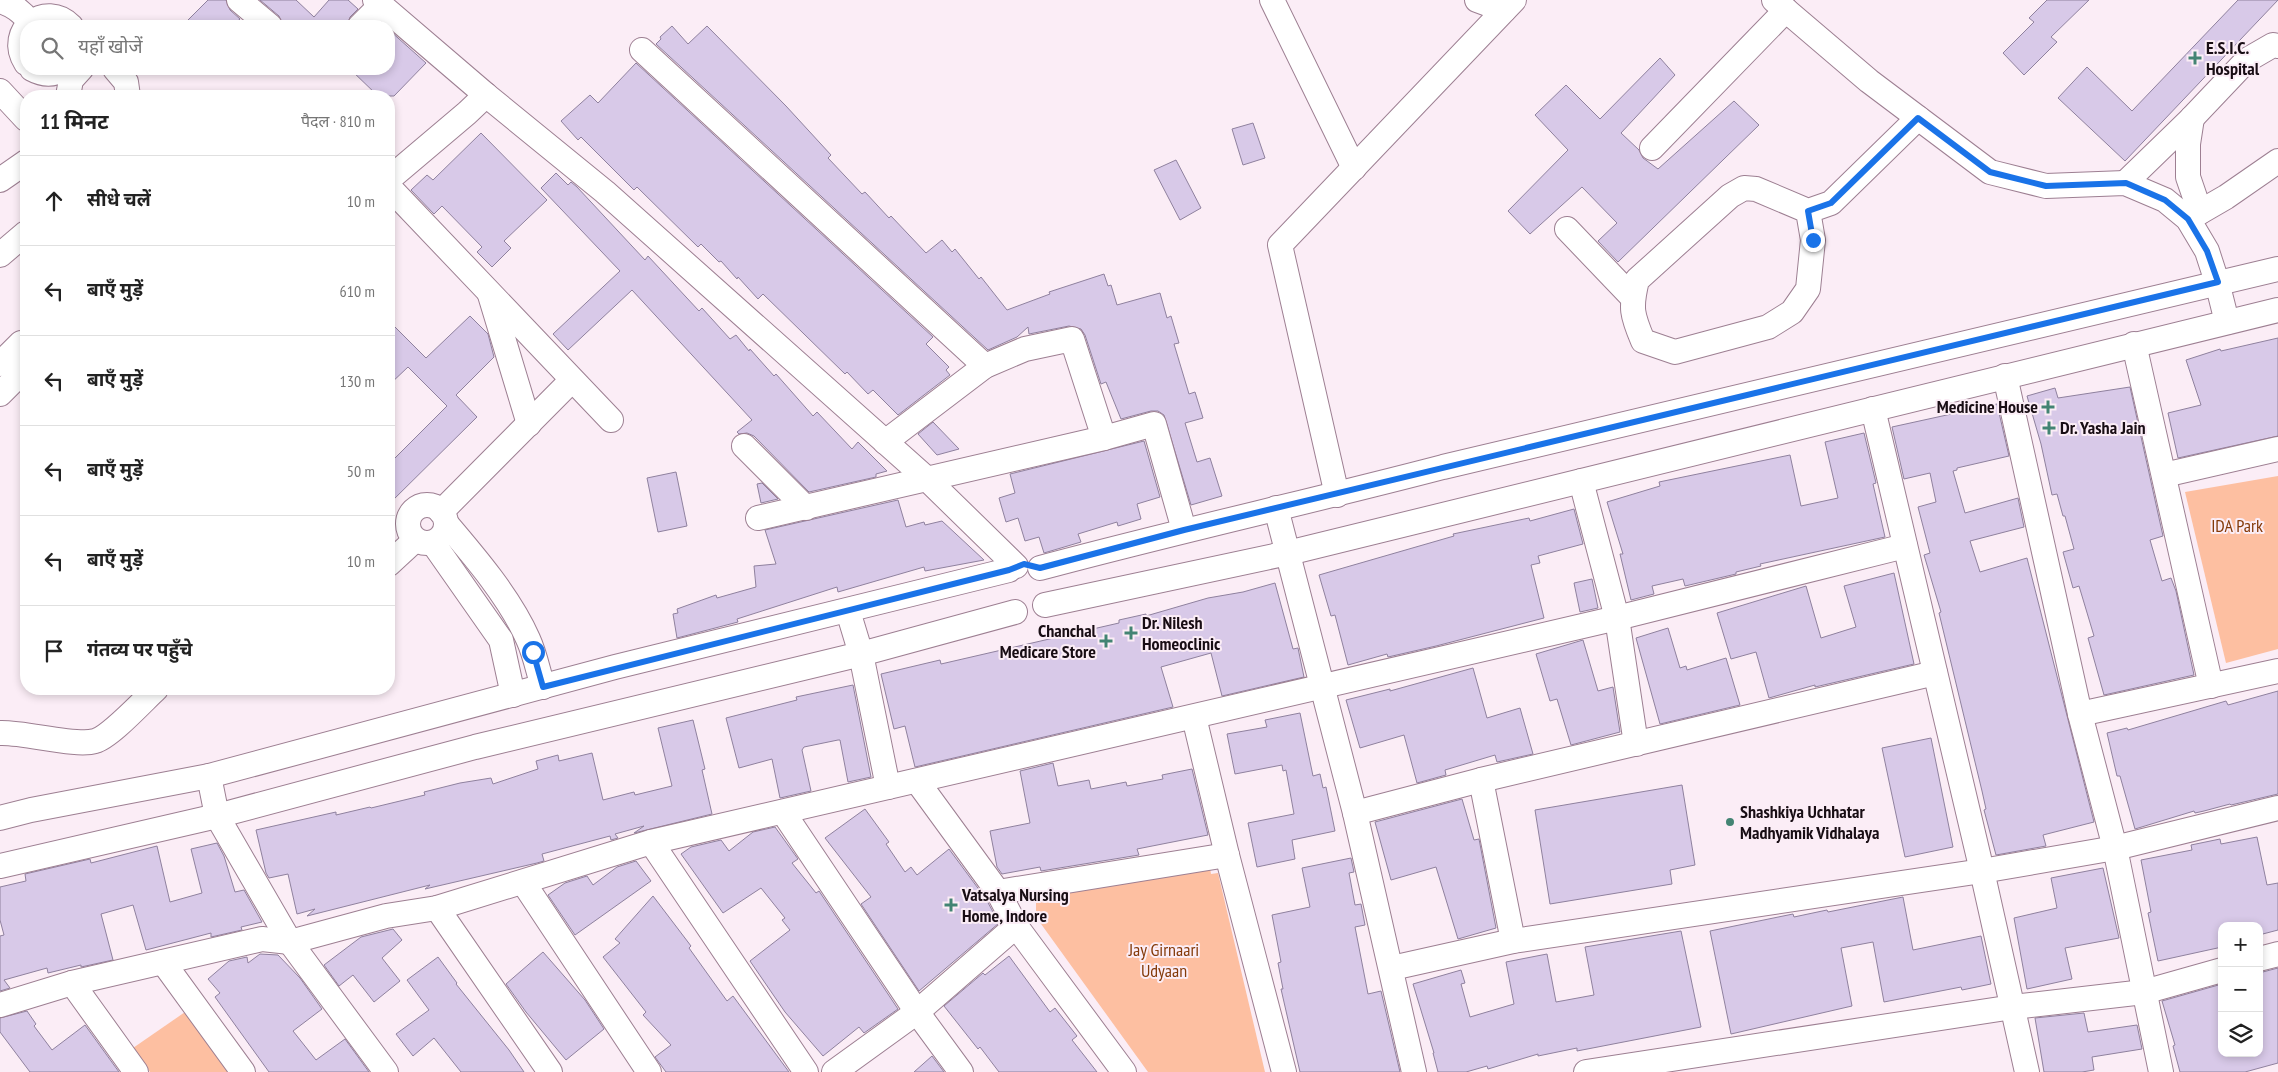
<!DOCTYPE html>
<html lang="hi">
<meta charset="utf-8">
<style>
body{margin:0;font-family:"PT Sans Narrow","Noto Sans Devanagari",sans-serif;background:#f2f2f2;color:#222}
.controls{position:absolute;right:15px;bottom:15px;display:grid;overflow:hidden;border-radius:10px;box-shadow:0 2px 8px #0003}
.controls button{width:45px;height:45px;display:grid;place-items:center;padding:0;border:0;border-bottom:1px solid #e0e0e0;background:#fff;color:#222;font:25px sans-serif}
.stop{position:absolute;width:15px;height:15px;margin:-11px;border:4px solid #1a73e8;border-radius:50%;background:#fff}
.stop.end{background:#1a73e8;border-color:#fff;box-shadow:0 1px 5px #0008}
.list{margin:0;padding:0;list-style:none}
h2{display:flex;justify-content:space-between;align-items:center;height:65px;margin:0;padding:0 20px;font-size:21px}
h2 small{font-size:16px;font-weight:400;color:#767676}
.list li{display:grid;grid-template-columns:32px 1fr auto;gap:15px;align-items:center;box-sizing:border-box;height:90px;padding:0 20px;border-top:1px solid #e0e0e0}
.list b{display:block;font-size:19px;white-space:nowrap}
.list em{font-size:16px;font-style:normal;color:#767676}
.icon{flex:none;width:28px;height:28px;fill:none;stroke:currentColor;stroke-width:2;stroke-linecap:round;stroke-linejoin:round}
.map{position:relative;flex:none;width:2278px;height:1072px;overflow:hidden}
.search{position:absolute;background:#fff;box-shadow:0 2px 8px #0003;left:20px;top:20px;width:375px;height:55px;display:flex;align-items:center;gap:12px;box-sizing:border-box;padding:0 18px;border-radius:20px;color:#767676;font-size:19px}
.panel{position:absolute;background:#fff;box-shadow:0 2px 8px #0003;left:20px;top:90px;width:375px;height:605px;border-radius:20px}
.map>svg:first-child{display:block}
</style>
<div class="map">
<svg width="2278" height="1072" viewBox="0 0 2278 1072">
<rect width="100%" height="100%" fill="#fbedf6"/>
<g fill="#fdbfa1">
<path d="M2278,476v173l-52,14 -41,-171z"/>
<path d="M1210,868l1,6 7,-1 47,199h-117l-112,-155v-22z"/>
<path d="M188,1010l43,62h-81l-17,-24z"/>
</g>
<g fill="#d8c9e8" stroke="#8f819e">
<path d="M208,0h18l4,10 10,9 -8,7h-50z"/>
<path d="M260,0h36l18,17 15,-17h19l10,9 -8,8 -3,9h-64l-4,-10z"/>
<path d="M2047,0h42l-38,37 6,5 -33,33 -21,-22 31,-31 -5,-4z"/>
<path d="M2238,0h40l-153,161 -67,-63 29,-31 45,44z"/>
<path d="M672,26l16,18 19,-18 79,80 45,49 -3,3 34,36 3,-2 24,26 2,-2 35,37 16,-13 10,12 3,-3 24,30 2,-2 26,33 43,-16 -1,-2 55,-18 4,12 3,-1 6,20 43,-12 7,25 4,-2 8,27 -5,1 15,50 6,-2 8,26 -18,5 12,39 13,-4 12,38 -31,9 -27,-90 -6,-4h-7l-30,8 -15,-37 -5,2 -16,-49 -4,-6 -12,-3 -40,8 -1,-7 -11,10 -29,13 -332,-306 5,-5 -1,-2z"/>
<path d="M389,30l37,33 -32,33h-16l-28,-27h39z"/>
<path d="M1660,58l15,17 -54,58 18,17 4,8 15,11 76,-68 25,24 -141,137 -20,-21 19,-18 -35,-36 -52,47 -22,-23 60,-61 -33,-35 31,-30 34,34z"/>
<path d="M636,63l297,274 -7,7 23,23 -3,3 4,5 -52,40 -25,-25 -5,4 -21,-22 -2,2 -82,-80 -5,5 -20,-22 -1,2 -16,-18 -2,1 -18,-18 -3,3 -61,-60 -3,3 -53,-53 -3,3 -17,-19 29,-26 8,8z"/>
<path d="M1253,123l12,35 -22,7 -11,-36z"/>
<path d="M481,133l66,67 -43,41 7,7 -19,19 -15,-15 5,-5 -40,-41 -8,8 -23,-24 16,-15 6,5z"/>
<path d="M1176,160l25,48 -21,12 -26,-50z"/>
<path d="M556,173l12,12 3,-3 6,5 68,73 3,-4 51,55 3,-3 28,31 6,-4 13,16 1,-2 24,27 2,-2 37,42 4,-4 35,37 6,-7 29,29 -11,3v3l-67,15 -55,-56 -7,-3 -8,1 -2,-2 15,-12 -120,-130 -64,60 -15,-16 67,-63 -79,-83z"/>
<path d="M470,316l18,18 6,23 -38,38 21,22 -88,87v-40l58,-58 -39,-39 -19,18v-64l37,37z"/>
<path d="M2278,338v98l-100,22 -10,-45 33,-8 -15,-45 34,-11 1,2z"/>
<path d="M2130,387l33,149 -13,4 12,41 9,-3 5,13 18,84 -90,20 -16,-57 6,-2 -15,-50 -6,2 -10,-36 11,-3 -9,-33h-2l-6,-22 -5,1 -11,-51 -14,-48 28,-8 3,10z"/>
<path d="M1997,404l12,52 -52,12v2l-4,1 12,42 53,-15 6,29 -54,14 10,31 47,-14 67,264 -51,13 3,11 -50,9 -12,-45 2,-1 -4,-18 -43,-178 2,-1 -17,-57 6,-2 -12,-46 18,-5 -6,-29 -26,6 -12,-52z"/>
<path d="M933,422l26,27 -22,6 -19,-21z"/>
<path d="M1864,433l12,50 -3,1 12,53 -125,27 1,2 -25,6v2l-51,12 -2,-7 -31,7 2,8 -23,6 -11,-46h3l-16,-52 53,-16 -1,-4 131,-27 11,51 37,-8 -13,-56z"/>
<path d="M1144,441l16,56 -23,7 4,15 -23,7 -1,-4 -39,12 3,8 -37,11 -5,-16 -14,4 -7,-23 -12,4 -7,-24 16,-5 -5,-19z"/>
<path d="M676,472l11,54 -29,6 -11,-54z"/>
<path d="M762,483l16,16 -17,4 -4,-19z"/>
<path d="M898,500l8,27 18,-5 1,3 17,-4 42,39 -59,11 -1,-4 -86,25 -1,-5 -100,32 1,3 -61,16 -4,-24 5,-1 -1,-4 39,-14 1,3 39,-11 -2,-21 22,-2 -11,-34z"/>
<path d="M1574,509l9,35 -45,12 2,7 -9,2 13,53 -108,28 -48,11 -1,-3 -39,11 -13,-50 -4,1 -12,-41 135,-39 -1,-2 76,-16 1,3z"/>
<path d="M1894,573l20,91 -99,23v-2l-46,13 -13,-46 -25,7 -14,-46 89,-27 15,52 35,-11 -12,-41z"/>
<path d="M1592,579l6,29 -18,4 -6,-29z"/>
<path d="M1275,583l18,66 5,-1 6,29 -82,19 -11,-43 -50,14 12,40 -258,60 -10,-41 -11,3 -13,-55 59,-14 1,4 143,-33 35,-8v-3l27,-6v2l62,-18 35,-6z"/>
<path d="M1668,628l12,40 6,-2 1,4 39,-12 14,47 -80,19 -24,-86z"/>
<path d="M1583,640l15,51 15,-4 7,45 -49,13 -14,-46 -7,2 -14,-47z"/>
<path d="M1473,668l14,50 33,-10 13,46 -36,8 -2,-7 -50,15 1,5 -29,8 -13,-48 -44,13 -14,-48 44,-11v2z"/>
<path d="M853,685l18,92 -23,5 -8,-42h-2l-34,7 -2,3 9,41 -31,7 -8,-39 -33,9 -13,-50 71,-18 -1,-3z"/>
<path d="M2278,691v103l-47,11 -1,-1 -26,7 -9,2 -1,-2 -59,18 -15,-53h-3l-10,-43 20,-5 1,2 98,-29 2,4z"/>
<path d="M1300,713l13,63 7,-2 3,14 3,-1 9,44 -43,9 3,19 -38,8 -9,-44 46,-9 -8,-44 -3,1 -1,-6 -47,9 -8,-40 40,-7 -2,-7z"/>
<path d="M693,720l12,49 -3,1 10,44 -78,19 10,-7 -29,8 3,4 -7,2 -1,-4 -68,18 2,7 -7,2 -112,26 5,-4 -123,31 8,-7 -18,5 -9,-40 -19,4 -3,-5 -10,-43 80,-18v3l34,-8 1,1 54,-13 -1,-3 36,-9 31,-5 2,6 45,-15 -2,-8 22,-6 1,6 33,-8 11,47 31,-8 1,3 37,-9 -14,-58z"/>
<path d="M1931,738l22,109 -48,10 -23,-109z"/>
<path d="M1053,763l5,23 31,-6 2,9 35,-7 1,4 36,-7 -1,-4 30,-6 16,66 -71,14 2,6 -98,16 -1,-4 -38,7 -5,-7 -7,-36 40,-8 -10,-52z"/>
<path d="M1682,785l13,80 -25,5 2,14 -122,20 -15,-94z"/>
<path d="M1462,799l12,41 5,-1 17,89 -38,11 -22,-72 -45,13 -16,-58z"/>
<path d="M865,809l24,33 -3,2 19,28 6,-5 6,8 32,-26 37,50 13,24 -80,68 -58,-87 10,-7 -46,-59z"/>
<path d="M775,827l23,32 -6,4 24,30 3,-2 79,118 -34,24 -5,-6 -36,29 -38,-44 -35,-51 40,-31 -8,-10 3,-2 -24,-30 -38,25 -42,-59 10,-7 30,-7 8,11 24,-19z"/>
<path d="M2257,837l10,48 11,-2v47l-19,5v-9h-37v21l-64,14 -10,-48 3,-1 -10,-52 51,-10 -1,-5 29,-6 1,5z"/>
<path d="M217,843l7,13 11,36 9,-2 18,32 -21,5 1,3 -31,7v-4l-65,17 -13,-45 -32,9 12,46 -32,7v-2l-33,8 -1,-5 -43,12 6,8 -10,3v-55l4,-1 -4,-15v-33l26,-6 -1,-7 65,-15 1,4 66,-17 13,56 32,-9 -11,-44z"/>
<path d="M1351,858l3,14 -5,1 6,32 6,-1 4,21 -10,2 13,67 13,-3 19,81h-100l-19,-83h2l-5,-26 3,-1 -9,-47 38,-8 -8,-39z"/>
<path d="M636,861l15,20 -76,54 -27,-40 17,-12 22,-7 6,9 24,-18z"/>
<path d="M2103,868l16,70 -54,10 7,31 -45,10 -13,-71 43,-10 -6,-30z"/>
<path d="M653,896l38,50 -2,2 38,53 6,-5 56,76h-123l-11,-15 16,-12 -28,-30 3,-3 -43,-55 17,-14 -5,-4z"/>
<path d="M1903,897l10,53 68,-14 10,48 -29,6 -1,-3 -77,15 -11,-60 -32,6 11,58 -121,28 -21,-103 83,-17 1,3 33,-7 1,2z"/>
<path d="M393,929l9,11 -20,18 18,23 -26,21 -21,-27 -14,11 -15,-21 37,-28z"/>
<path d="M1681,931l20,96 -124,24v-3l-39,8v-2l-50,15 -1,-3 -21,6h-28l-5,-19h1l-21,-69 48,-14 4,13 -4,1 9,33 44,-13 -8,-42 41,-8 9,48 38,-7 -9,-48z"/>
<path d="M543,952l42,48 19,29 -38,31 -40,-48 -20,-28z"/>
<path d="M260,954l18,1 22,23 22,31 -29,22 23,29 29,-21 24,33h-100l-54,-75 5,-4 -12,-14 21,-18 18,-4 1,6z"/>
<path d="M1009,956l41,56 5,-4 22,28 -5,4 25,32h-98l-19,-25 -2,2 -34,-43 39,-33 2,2z"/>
<path d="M438,957l19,26 -1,1 53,66 15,22h-63l-27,-34 -21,18 -7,-9 -10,-13 33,-24 -22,-30z"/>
<path d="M2278,968v95l-33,9h-65l-7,-26 2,-1 -13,-44 60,-17v69h37v-80z"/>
<path d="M27,1011l9,13 -2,2 18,24 33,-25 34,47h-89l-30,-40v-14z"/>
<path d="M2084,1013l4,19 49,-7 5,24 -50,8 2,13 -12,2h-38l-9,-54z"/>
<path d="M932,1056l12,16h-30z"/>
</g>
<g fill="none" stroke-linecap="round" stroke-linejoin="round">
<defs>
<g id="minor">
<path d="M239,0l31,26"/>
<path d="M375,0l111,95 119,97 322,287 89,87"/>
<path d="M1272,0l82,168"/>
<path d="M1477,0l27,10"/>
<path d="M1774,0l95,81 121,91 56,14 79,-3 40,17 23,19 19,32 10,31 10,40"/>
<path d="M0,1c13,4 21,10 30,21"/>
<path d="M360,26l20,-20"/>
<path d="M642,50l343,316"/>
<path d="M26,63c-21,-33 20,-63 45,-37"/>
<path d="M32,69c11,6 22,6 32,0"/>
<path d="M115,69l11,13 2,14"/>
<path d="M0,91l26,28"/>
<path d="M68,96l3,-16 10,-11"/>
<path d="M2192,118l-4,26v33l12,35"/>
<path d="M1652,148l134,-138"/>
<path d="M389,179l78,-66 19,-18"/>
<path d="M0,180l26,-18"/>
<path d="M2125,183l67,-65 55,-58 26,-15 5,1"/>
<path d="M389,187l222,233"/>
<path d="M1808,211l5,29 -5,49 -16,23 -24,15 -93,25 -32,-11c-11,-26 -13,-33 -6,-61l93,-84 14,-8 12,1 52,22 23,-8 87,-85"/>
<path d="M2188,219l38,-22 52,-36"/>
<path d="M1567,229l66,69"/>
<path d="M0,255l26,-22"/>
<path d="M490,295l39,129"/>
<path d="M2134,344l77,342"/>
<path d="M0,364l21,-21"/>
<path d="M2005,376l75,338 35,134 46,224"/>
<path d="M0,394l26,-26"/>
<path d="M1873,409l109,462 45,201"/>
<path d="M885,442l100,-76 40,-17 47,-10 32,99"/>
<path d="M744,446l62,62"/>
<path d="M2164,475l114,-26"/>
<path d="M1581,481l36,137 19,126"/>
<path d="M1337,495l-57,-250 234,-245"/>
<circle cx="427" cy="524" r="19"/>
<path d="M1276,508l79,305 59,259"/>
<path d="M441,512l131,-132"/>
<path d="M758,518l346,-80 50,-14 30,106"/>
<path d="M446,523c29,34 64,75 82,116 7,15 10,32 15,48"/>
<path d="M433,543l68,97 12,55"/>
<path d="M389,564l26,-24"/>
<path d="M1040,568c134,-36 269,-66 403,-101l835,-198"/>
<path d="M1045,605l243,-52 990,-243"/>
<path d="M848,611l13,43 27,133"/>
<path d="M2080,714l198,-43"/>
<path d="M1194,717l33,138 57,217"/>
<path d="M0,733c25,-1 76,14 95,8 15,-4 48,-40 61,-52"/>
<path d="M209,776l8,40 73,126 96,130"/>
<path d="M1481,780l32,161"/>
<path d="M917,781l81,111 18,34 108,146"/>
<path d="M783,812l134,200 44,60"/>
<path d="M1355,813l126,-33 454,-107"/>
<path d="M0,818l31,-8 178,-34 406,-109 394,-97"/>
<path d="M651,842l155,230"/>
<path d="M0,866l217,-50 258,-69 386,-93 154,-42"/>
<path d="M523,882l126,190"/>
<path d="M998,892l229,-37"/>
<path d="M437,908l113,164"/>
<path d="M2259,959l19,-5"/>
<path d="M163,962l80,110"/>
<path d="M1392,968l121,-27 469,-70 133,-23 163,-40"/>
<path d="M72,983l64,89"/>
<path d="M0,1005l72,-22 190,-44 28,3 96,-26 51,-8 214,-66 966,-224 288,-72"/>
<path d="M834,1072l83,-60 99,-86"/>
<path d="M1586,1072l427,-65 131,-15 78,-22"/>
</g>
</defs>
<use href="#minor" stroke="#9d7f92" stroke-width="26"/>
<use href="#minor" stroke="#fff" stroke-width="24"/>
</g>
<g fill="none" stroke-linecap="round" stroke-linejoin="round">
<path stroke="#1a73e8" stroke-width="6" d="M533,652l10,35 466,-117 15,-6 16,4 144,-38 1034,-248 -11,-31 -19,-32 -23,-19 -39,-17 -80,3 -56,-14 -72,-54 -87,85 -23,8 5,29"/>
</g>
<g fill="#438473" stroke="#fbedf6" stroke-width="2">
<path d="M2192.5 50.5h5v5h5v5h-5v5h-5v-5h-5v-5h5z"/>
<path d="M2045.5 399.5h5v5h5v5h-5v5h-5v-5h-5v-5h5z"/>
<path d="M2046.5 420.5h5v5h5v5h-5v5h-5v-5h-5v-5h5z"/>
<path d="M1128.5 625.5h5v5h5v5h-5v5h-5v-5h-5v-5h5z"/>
<path d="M1103.5 633.5h5v5h5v5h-5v5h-5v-5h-5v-5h5z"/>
<circle cx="1730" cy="822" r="5"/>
<path d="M948.5 897.5h5v5h5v5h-5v5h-5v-5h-5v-5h5z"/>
</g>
<g text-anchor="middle" stroke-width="4" stroke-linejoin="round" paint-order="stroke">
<g font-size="18" font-weight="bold" fill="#180d14" stroke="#fbedf6" text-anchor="start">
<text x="2206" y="54">E.S.I.C.<tspan x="2206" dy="21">Hospital</tspan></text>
<text x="2038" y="413" text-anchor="end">Medicine House</text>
<text x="2060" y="434">Dr. Yasha Jain</text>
<text x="1142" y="629">Dr. Nilesh<tspan x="1142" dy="21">Homeoclinic</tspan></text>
<text x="1096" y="637" text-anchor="end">Chanchal<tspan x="1096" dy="21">Medicare Store</tspan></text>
<text x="1740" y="818">Shashkiya Uchhatar<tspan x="1740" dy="21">Madhyamik Vidhalaya</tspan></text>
<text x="962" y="901">Vatsalya Nursing<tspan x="962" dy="21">Home, Indore</tspan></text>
</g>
<g font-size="18" fill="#843a09" stroke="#fbedf6">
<text x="2237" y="532">IDA Park</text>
<text x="1164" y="956">Jay Girnaari<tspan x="1164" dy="21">Udyaan</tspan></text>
</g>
</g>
</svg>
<div class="controls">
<button>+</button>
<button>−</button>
<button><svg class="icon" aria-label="layers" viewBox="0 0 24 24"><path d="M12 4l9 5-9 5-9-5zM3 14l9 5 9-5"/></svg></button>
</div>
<div class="stop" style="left:533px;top:652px"></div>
<div class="stop end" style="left:1813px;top:240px"></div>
<div class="search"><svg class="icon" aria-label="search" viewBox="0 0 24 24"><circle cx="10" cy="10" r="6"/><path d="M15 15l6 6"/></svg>यहाँ खोजें</div>
<section class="panel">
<h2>11 मिनट<small>पैदल · 810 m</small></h2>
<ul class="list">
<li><svg class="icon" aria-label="ahead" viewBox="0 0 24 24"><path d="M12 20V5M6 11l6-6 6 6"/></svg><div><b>सीधे चलें</b></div><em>10 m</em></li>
<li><svg class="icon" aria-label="left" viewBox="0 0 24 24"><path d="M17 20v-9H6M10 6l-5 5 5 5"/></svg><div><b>बाएँ मुड़ें</b></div><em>610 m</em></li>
<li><svg class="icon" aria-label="left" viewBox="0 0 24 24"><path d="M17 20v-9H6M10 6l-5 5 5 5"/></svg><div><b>बाएँ मुड़ें</b></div><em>130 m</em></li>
<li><svg class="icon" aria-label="left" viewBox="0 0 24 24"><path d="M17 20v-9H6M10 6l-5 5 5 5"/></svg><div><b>बाएँ मुड़ें</b></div><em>50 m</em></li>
<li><svg class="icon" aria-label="left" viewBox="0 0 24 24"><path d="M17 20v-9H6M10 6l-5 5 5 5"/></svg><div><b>बाएँ मुड़ें</b></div><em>10 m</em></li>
<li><svg class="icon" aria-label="arrive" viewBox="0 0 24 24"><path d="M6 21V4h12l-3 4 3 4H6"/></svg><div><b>गंतव्य पर पहुँचे</b></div></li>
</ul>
</section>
</div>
